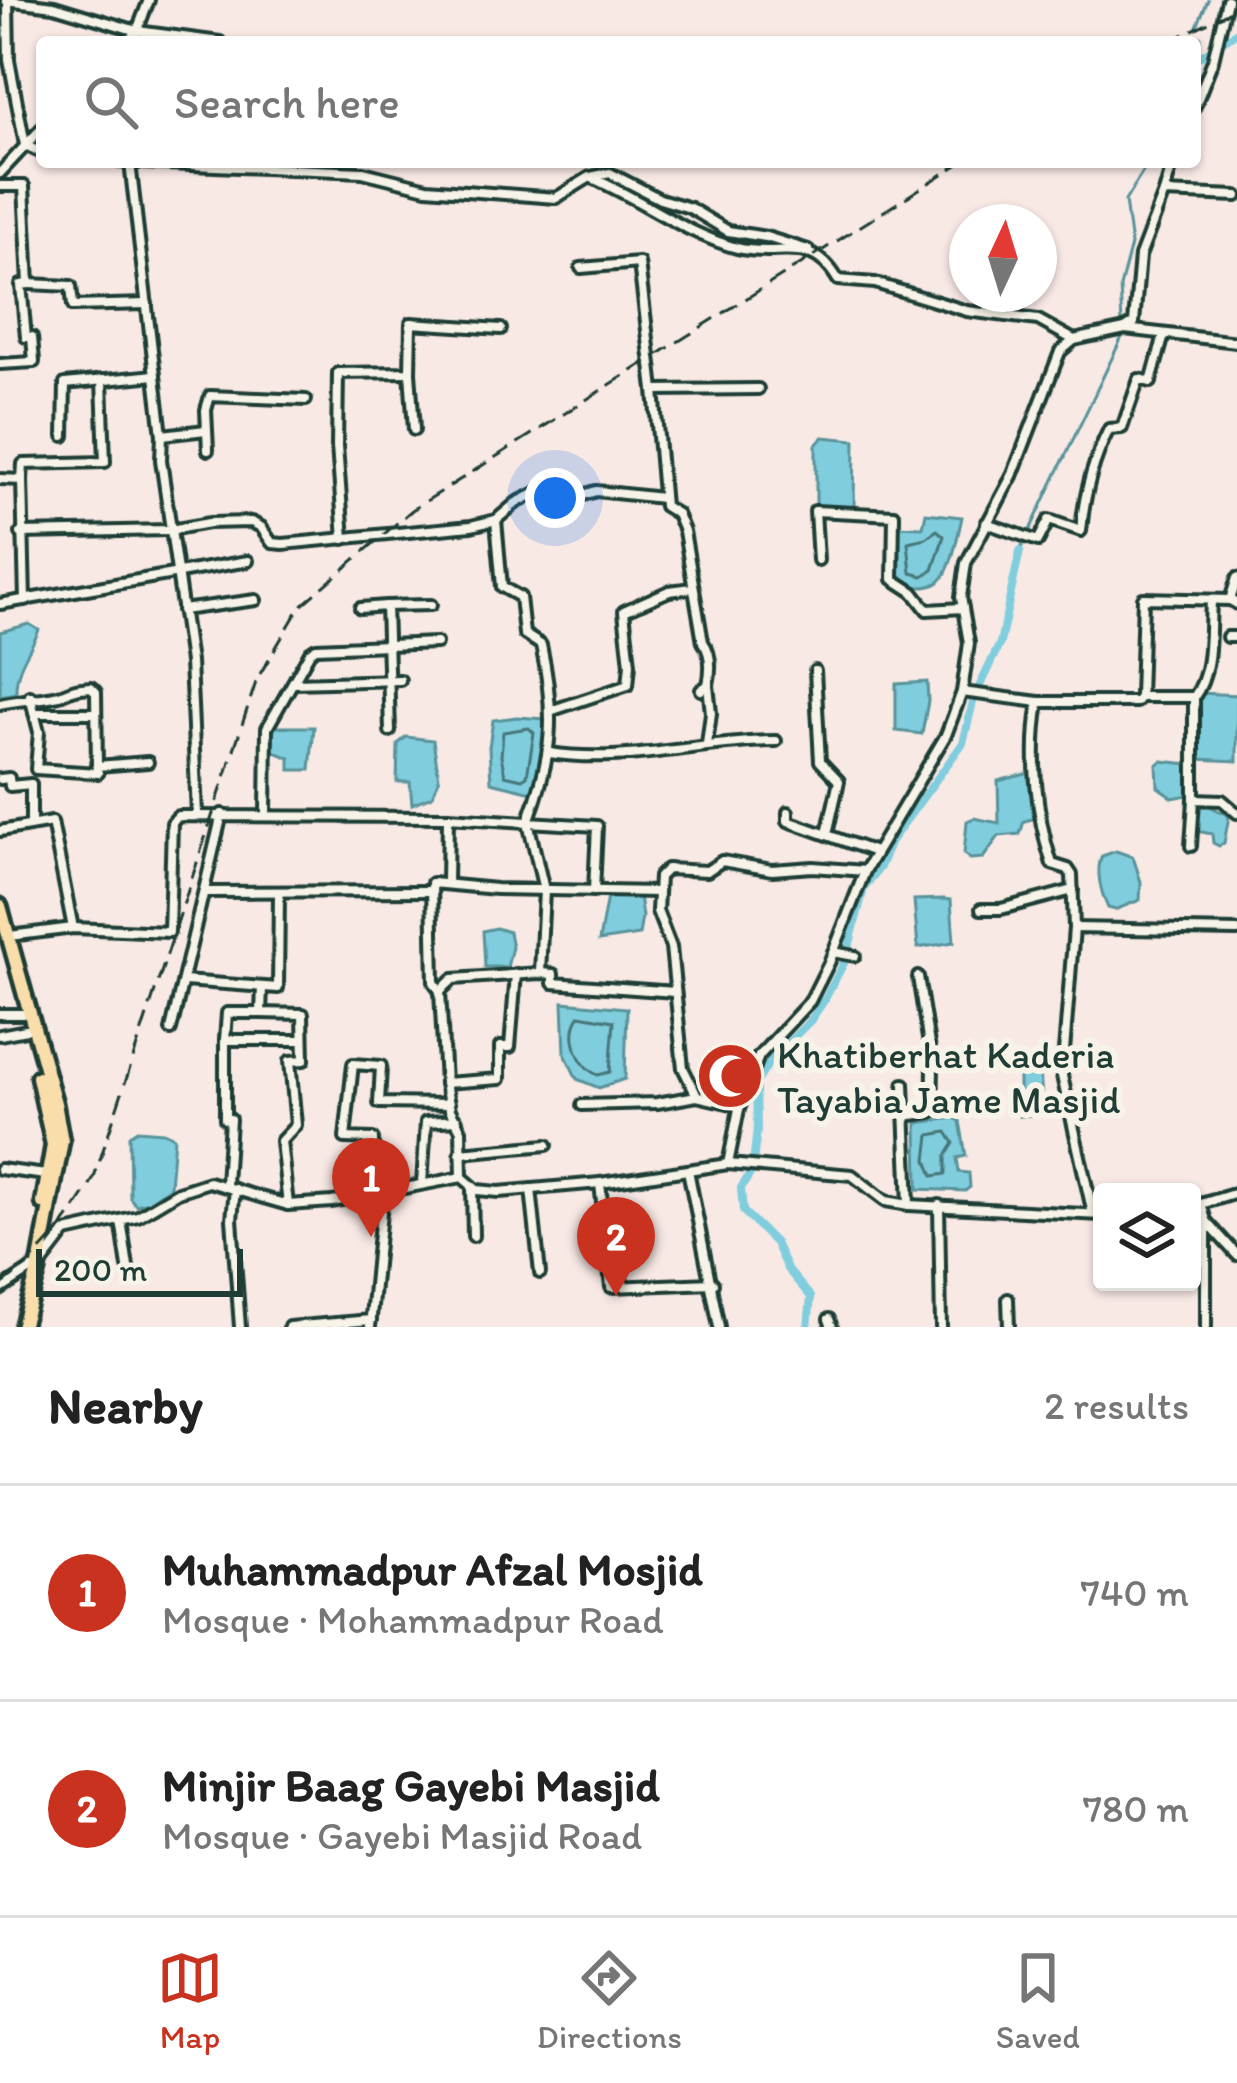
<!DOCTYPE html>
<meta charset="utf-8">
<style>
body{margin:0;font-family:Itim,sans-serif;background:#f6f6f6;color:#222}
.controls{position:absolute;right:36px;bottom:36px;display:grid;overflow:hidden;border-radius:12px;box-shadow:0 3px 9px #0004}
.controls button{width:108px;height:108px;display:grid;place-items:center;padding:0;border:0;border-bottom:3px solid #e0e0e0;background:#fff;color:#222;font:60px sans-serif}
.compass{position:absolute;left:949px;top:204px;width:108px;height:108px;border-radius:50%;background:#fff;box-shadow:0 3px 9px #0004;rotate:4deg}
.scale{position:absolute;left:36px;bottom:30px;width:207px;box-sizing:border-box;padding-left:12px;border:6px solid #1f3d34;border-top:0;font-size:33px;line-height:42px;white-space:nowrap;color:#1f3d34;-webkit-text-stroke:9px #f7f3e8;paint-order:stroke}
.you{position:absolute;left:555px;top:498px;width:42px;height:42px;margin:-30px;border:9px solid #fff;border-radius:50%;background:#1a73e8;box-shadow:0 0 0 18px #1a73e833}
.badge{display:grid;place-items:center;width:78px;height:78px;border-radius:50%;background:#c8321e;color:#fff;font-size:39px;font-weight:700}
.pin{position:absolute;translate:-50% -99px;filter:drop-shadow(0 3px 6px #0008)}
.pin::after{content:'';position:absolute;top:63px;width:42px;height:36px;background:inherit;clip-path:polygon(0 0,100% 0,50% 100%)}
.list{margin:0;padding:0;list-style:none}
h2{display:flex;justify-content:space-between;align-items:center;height:156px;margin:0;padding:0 48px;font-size:51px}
h2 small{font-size:39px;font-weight:400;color:#767676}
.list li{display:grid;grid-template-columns:78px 1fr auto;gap:36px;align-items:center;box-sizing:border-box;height:216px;padding:0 48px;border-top:3px solid #e0e0e0}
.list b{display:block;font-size:45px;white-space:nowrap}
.list p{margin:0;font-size:39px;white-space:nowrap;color:#767676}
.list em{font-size:39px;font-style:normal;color:#767676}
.icon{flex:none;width:66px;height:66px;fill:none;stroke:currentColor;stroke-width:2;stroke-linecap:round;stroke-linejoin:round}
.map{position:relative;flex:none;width:1237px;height:1327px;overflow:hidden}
.search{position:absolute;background:#fff;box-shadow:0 3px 9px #0004;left:36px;right:36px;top:36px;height:132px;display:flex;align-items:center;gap:30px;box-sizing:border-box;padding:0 42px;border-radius:12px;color:#767676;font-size:45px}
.sheet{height:588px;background:#fff}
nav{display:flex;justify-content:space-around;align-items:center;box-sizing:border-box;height:168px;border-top:3px solid #e0e0e0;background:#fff;font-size:33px;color:#767676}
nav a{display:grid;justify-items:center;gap:6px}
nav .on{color:#c8321e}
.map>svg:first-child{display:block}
</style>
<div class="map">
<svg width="1237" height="1327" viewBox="0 0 1237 1327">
<rect width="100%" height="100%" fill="#f8e9e5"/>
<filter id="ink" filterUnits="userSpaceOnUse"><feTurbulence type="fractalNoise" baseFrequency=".00833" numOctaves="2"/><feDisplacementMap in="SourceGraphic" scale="24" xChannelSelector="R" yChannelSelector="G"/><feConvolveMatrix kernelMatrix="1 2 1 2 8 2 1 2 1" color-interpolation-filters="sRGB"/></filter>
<g filter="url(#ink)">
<g fill="#80cdde" stroke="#59939a" stroke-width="3">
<path d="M823,437l32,3 -1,67 -38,-1v-61z"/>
<path d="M926,513l36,4c-4,17 -10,53 -22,64 -8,7 -18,7 -28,5 -25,-6 -16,-39 -15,-60l26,1z"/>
<path d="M29,624l10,6c-9,22 -24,37 -23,63l-16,3v-64z"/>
<path d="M927,682l1,19 -6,33 -26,-3v-47z"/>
<path d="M1200,693l37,2v66l-40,-2 -1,-43z"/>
<path d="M517,717l28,2 1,26 -14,47 -41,-10 -2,-35 4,-27z"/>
<path d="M277,727h37l-4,43h-20v-12l-22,-9v-20z"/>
<path d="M406,737l27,3 6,39 -7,17 -20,8 -2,-22h-13l1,-38z"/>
<path d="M1162,761l26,3 4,8 -4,23 -15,3 -15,-11 -1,-22z"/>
<path d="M1030,773l5,4 2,41 -13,3 -4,13 -21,2 -16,22 -13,1 -6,-5 3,-33 7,-3 25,5 -1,-42z"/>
<path d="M1204,803l25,13 -5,27 -5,3 -6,-3 -1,-9 -16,-3v-23z"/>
<path d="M1116,851l17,6 8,25 -1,18 -25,10 -7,-2c-7,-15 -13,-38 -6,-52z"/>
<path d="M608,891l31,4 3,22 -3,18 -40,6z"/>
<path d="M944,899l7,1 3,42 -36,6 -4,-48z"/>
<path d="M496,928l13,4 3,15 -5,20h-22l-2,-36z"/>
<path d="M563,1002l64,6 -2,71 -26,9 -22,-9 -12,-25z"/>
<path d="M1027,1070l13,1 3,43 -24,2v-43z"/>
<path d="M954,1118l6,3 6,35 -9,2 2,14 10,1 1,14 -5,4 -47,-2 -1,-66z"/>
<path d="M137,1130l26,2 11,5 -4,50 -21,15 -13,3 -6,-7 -1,-63z"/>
</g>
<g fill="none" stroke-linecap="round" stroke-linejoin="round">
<g stroke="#467778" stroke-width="3">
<path d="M937,530l7,6 -11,34 -10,6 -12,-3 -3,-31 18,-4z"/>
<path d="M529,728l5,5 -7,43 -5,3 -17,-4 -4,-19 2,-24z"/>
<path d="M580,1015l34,6 -4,51 -12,3c-21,-8 -32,-43 -18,-60z"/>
<path d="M947,1132l7,11 -8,13v18l-13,2 -6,-16 3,-25z"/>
</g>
<g stroke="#59939a" stroke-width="3">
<path d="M1197,26l11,-26"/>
<path d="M1195,77l6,-40"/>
<path d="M1122,324l-2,-37 11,-42 -6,-44 24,-39"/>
<path d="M1020,551l103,-216"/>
</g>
<g stroke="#80cdde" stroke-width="8">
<path d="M1201,56l36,-24"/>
<path d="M808,1327l3,-30 -24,-28 -12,-26 -32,-32 -2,-23 11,-17 5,-41 -1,-46 14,-23 41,-41 14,-21 21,-40 18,-71 16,-21 11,-26 72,-98 11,-45 26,-55 20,-92"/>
</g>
<defs>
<g id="minor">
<path d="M6,0l48,6 83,25 12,-31"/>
<path d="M8,1l1,59 16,85 17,8"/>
<path d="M127,42l10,-11 83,11"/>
<path d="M1195,106l18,-46 14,-60"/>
<path d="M119,162l244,10 64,16 129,10 34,-21 20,-4 50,26 30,9 38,23 38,6 42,13"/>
<path d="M130,163l32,272 -1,25 29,202 7,152"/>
<path d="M0,173l42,-45"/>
<path d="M592,178c49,21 93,56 145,70 43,11 74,-15 101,32l37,3 92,28 71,9 36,20"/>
<path d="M0,186h24l5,98 -8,1 5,52h6l2,25 -34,2"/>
<path d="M1164,193l9,-31"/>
<path d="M1237,196l-73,-3 -24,63 -6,67 -9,6 112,13"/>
<path d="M581,268l58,-5 15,127"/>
<path d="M29,284l42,2 2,20 74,-2"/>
<path d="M410,372l4,58"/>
<path d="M162,435l44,-5"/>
<path d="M64,436l1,-52 90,-9"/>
<path d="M208,450l-2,-40 4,-14 96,4"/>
<path d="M0,479l22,1 3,120"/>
<path d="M22,480l1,-16 82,-2 -3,-82"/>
<path d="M496,520l6,67 18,10 4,37 17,11c15,70 12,110 -13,177l69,4 -3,65"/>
<path d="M986,523l52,18 11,-21 32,11c3,-36 12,-70 28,-102l13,-1 17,-49 12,3 13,-47"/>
<path d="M21,533l149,-3 39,-7 42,-1 10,5 11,16 11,1 188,-18 25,-6 20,-17 26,-13 16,-2 22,8 16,-5 66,7"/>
<path d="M344,539l-7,-93 1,-73 72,-1 1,-49 90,6"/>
<path d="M818,560l-3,-49 79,4 -1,64 20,13 14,18 36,-2"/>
<path d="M1230,600l7,-22"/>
<path d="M0,604l248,-43"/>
<path d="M360,608l26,-2"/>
<path d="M182,610l74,-10"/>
<path d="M1227,637h10"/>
<path d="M815,671l5,90 19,20 -12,53"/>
<path d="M294,683l106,-3"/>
<path d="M701,690l7,-5c3,-14 4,-31 -5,-43l-19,-111 -7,-17 -13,-8 -10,-116 104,-1"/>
<path d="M962,692l77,10h97l4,-5h54"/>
<path d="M30,696l9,36 -3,37 62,4"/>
<path d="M1140,697l3,-99 87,2 7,4"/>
<path d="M1039,702c-9,53 -3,112 13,162l16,5 4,6 2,53 -12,148 31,138"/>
<path d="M0,704c18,-5 50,-5 62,-10 11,-5 16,-6 29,-7l5,5 1,74 51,-4"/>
<path d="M550,711l78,-26 2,-21 -6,-53 45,-20 24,-3"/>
<path d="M34,713h62"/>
<path d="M390,731l-4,-125 45,-1"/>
<path d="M707,744l4,-31 -3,-28"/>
<path d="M550,753c75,12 151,-12 226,-12"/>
<path d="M0,779l9,-1 1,8 21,-2v41"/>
<path d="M1194,799v-102c19,-25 15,-65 17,-95"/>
<path d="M788,812v9l87,31"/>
<path d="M266,814l1,-86 43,-76 6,-4 120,-5"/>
<path d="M0,831l52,-9 21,106"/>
<path d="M1191,846l3,-47 28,1 15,13"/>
<path d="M447,884l1,-67"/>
<path d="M206,892l226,-1"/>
<path d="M981,909h20l72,-19"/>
<path d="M1074,928l163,3"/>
<path d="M10,936l63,-8 96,4 3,-109 6,-7 270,1 80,5 16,68 -4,83"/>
<path d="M833,952l22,4"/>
<path d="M184,981l94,7 1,-95"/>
<path d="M262,987l-1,26 42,1 1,46 -14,1 6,64 -15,16 7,64"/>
<path d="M440,991l13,-12 87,-6 13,1v9l122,9"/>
<path d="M0,1014h23"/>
<path d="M171,1030l51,-216"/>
<path d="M0,1035l26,-5"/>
<path d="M225,1040l2,-27h34"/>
<path d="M445,1083l55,-4v-32h10l6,-73"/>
<path d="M904,1084l5,121"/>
<path d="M582,1105l75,-2 40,-7"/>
<path d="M739,1109l-3,-4 -39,-9 -14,-28 -12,-121 -14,-36 2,-34 8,-8 40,2 15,-10 50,9 41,-3 52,4"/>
<path d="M905,1116l27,-4 1,-43 -15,-92"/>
<path d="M460,1153l87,-8"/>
<path d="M728,1164l11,-55 20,-53 51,-55 19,-38 36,-92 81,-136 16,-43 7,-49 -8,-46 5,-34 46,-87 48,-124 14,-12 51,-11"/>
<path d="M0,1169l46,6"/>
<path d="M688,1170l31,157"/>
<path d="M462,1177l-1,-47 -11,-20 -5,-27 -5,-92 -6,-9 -2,-99 64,6 162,3"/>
<path d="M600,1183l11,104 102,-4"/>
<path d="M226,1184l4,-65h-5v-79h78"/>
<path d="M422,1184l4,-62 31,-2"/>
<path d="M472,1188l1,48"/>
<path d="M235,1189l-3,30 8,108"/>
<path d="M531,1189l9,84"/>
<path d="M374,1192l-1,-53 -28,-1 8,-74 28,2 -2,37 70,1"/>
<path d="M1192,1201l9,3 5,17v106"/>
<path d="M1201,1204l36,-11"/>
<path d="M939,1205l2,122"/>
<path d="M121,1220l7,47"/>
<path d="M1206,1221l31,34"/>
<path d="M43,1262l23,-30 72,-16 40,-24 31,-10 79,23 44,-3 130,-25 15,13 22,2 101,-9 128,-19 124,11 34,26 23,4 193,10"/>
<path d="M0,1290l32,-21"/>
<path d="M1008,1299l1,28"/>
<path d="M829,1319l3,8"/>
<path d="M289,1327l82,-7"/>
<path d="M370,1327l13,-136"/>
</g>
<g id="highway">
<path d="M0,906l55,197 7,38 -24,130 -16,56"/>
<path d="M38,1077l15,68 -10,58"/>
</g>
</defs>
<use href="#minor" stroke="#1f3d34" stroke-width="16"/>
<use href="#highway" stroke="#1f3d34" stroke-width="21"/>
<use href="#minor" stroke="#f7f3e8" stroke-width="8"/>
<use href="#highway" stroke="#f9ddab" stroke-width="12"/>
<g stroke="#1f3d34" stroke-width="3" stroke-dasharray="18 9" stroke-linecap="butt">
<path d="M1168,42l69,-34"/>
<path d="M0,1286c40,-28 70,-66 94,-108l163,-499 43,-72 112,-97 550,-348"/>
</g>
</g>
</g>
<defs>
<symbol id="mosque-disc" viewBox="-11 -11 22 22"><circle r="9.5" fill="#c8321e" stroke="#f7f3e8"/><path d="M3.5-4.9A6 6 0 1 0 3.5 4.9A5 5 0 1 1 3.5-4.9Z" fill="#fff"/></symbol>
</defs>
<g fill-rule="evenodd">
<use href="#mosque-disc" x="692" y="1038" width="76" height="76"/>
</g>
<g text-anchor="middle" stroke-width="12" stroke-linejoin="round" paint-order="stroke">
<g font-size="39" fill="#1f3d34" stroke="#f7f3e8" text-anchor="start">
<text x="777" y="1068">Khatiberhat Kaderia<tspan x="777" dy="45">Tayabia Jame Masjid</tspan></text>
</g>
</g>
</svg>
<div class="controls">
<button><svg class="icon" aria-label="layers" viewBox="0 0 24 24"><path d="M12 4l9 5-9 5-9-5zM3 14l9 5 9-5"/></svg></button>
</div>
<svg class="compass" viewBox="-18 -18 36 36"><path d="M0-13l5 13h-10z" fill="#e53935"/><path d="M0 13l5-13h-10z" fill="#767676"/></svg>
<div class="scale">200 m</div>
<div class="you"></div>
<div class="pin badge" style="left:371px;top:1237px">1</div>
<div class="pin badge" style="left:616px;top:1296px">2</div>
<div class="search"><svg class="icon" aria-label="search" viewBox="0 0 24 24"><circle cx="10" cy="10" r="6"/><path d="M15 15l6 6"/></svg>Search here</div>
</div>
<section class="sheet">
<h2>Nearby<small>2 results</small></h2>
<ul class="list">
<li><span class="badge">1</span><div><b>Muhammadpur Afzal Mosjid</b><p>Mosque · Mohammadpur Road</p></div><em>740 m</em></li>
<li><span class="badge">2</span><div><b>Minjir Baag Gayebi Masjid</b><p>Mosque · Gayebi Masjid Road</p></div><em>780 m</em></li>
</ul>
</section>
<nav>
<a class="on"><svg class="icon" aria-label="map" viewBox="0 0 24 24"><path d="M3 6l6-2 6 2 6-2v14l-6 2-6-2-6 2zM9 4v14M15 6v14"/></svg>Map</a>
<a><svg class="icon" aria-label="directions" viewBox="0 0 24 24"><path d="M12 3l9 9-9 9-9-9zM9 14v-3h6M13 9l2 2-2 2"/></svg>Directions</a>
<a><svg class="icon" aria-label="saved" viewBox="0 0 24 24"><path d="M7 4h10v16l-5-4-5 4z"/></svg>Saved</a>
</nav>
